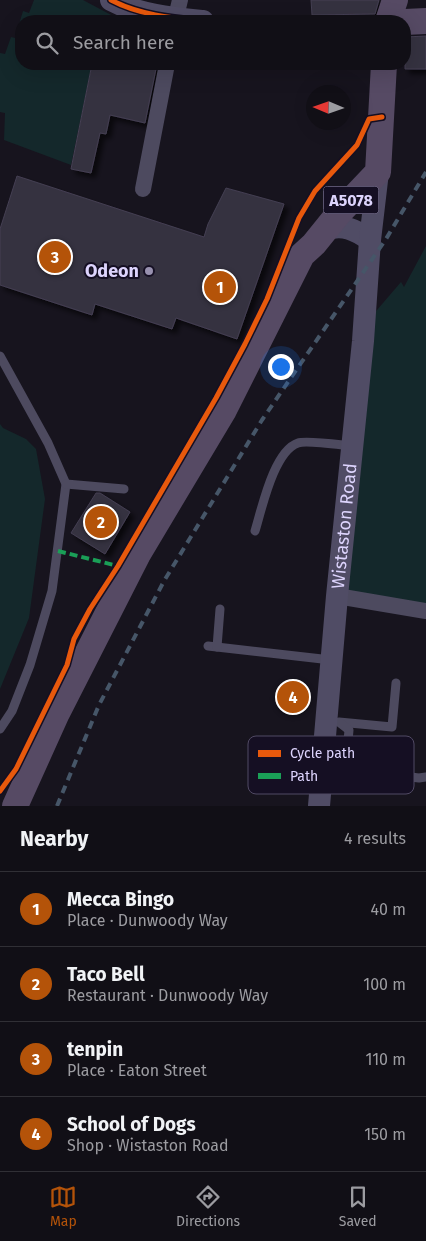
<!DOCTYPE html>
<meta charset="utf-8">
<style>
body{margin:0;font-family:"Fira Sans",sans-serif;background:#1a181f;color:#f1f3f6}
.compass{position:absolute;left:306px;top:85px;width:45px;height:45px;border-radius:50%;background:#110f16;box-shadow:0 5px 20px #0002;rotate:272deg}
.you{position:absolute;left:280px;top:366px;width:18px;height:18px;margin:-12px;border:4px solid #fff;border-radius:50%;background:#1a73e8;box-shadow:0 0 0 8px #1a73e833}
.badge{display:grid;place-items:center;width:32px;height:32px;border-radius:50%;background:#b45309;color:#fff;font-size:16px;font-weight:700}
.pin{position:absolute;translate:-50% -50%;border:2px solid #fff;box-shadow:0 1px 5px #0006}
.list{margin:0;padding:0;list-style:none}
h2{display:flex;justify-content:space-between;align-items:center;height:65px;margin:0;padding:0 20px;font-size:21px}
h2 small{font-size:16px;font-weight:400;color:#9c9ca1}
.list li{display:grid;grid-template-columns:32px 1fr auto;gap:15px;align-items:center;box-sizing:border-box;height:75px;padding:0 20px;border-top:1px solid #302f35}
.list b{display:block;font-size:19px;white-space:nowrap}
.list p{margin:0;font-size:16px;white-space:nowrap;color:#9c9ca1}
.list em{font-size:16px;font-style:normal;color:#9c9ca1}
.icon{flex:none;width:28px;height:28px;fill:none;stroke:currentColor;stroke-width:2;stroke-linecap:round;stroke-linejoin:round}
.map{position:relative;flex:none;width:426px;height:806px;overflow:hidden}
.search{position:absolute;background:#110f16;box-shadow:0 5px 20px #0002;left:15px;right:15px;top:15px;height:55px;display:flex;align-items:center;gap:12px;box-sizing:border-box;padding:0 18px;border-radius:20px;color:#9c9ca1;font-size:19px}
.sheet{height:365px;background:#110f16}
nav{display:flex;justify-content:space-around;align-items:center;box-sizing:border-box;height:70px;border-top:1px solid #302f35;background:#110f16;font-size:14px;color:#9c9ca1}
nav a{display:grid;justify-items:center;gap:2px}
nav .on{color:#b45309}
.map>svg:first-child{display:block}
</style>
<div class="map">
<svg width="426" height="806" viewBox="0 0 426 806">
<defs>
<filter id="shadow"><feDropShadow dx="4.5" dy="4.5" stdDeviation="2.5" flood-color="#0009"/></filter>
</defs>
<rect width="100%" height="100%" fill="#17141e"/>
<g fill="#14282b">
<path d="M34,0h49l30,16 -2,5h-90v43h71l-21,101 -67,-25 1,-27 -5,-1v-59l5,1 6,-17 4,1 8,-27 6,2z"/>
<path d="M426,246v365l-89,-15 28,-272 36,-42 3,5z"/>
<path d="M0,424l3,4 23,11 10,10 9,50 -16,119 -29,71z"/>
</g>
<g fill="#363241" stroke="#443f52" filter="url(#shadow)">
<path d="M311,0h68l-4,14 -63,1z"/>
<path d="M426,36v33h-21v-32z"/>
<path d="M92,64h65l-12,59 -35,-8 -4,19 -6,-1 -9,40 -20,-4z"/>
<path d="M17,176l187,61 4,-13 18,-36 58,16 -47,135 -61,-21 -4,11 -77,-25 -3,11 -92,-30v-56z"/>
<path d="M96,493h4l30,19 -25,42 -34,-21z"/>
</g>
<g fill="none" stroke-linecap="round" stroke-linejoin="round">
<g stroke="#4d4a5f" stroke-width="9">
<path d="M0,356l48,87 18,41 -14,107 -22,74 -18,46 -12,18"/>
<path d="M66,484l58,5"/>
<path d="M255,531c7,-23 19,-80 43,-88 8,-3 43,2 54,3"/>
<path d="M208,646l123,14"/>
<path d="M217,647l3,-38"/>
<path d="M339,722l53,5 4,-44"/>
<path d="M334,768l85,10 7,-1"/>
<path d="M335,768l11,-5 3,-33 -9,-7"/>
</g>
<g stroke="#4d4a5f" stroke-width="16">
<path d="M175,21l5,-21"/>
<path d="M143,189l24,-125"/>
<path d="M337,596l89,15"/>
</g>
<g stroke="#504c65" stroke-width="22">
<path d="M111,0c28,15 61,18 92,21"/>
<path d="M325,230c17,-7 31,0 45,10"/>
<path id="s1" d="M319,806l18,-210 26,-255 7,-101 8,-68"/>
</g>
<g stroke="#564a64" stroke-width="26">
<path d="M388,21l7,-21"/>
<path d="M405,22l21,-1"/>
<path d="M15,806l42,-93 81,-159 86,-144 78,-155 12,-11 25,-31 39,-41 6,-108"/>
</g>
<path stroke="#465668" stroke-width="4" stroke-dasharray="8 6" stroke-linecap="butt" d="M57,806l42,-101 65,-124 98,-161 124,-181 40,-67"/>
<path stroke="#1a9f57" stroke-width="4" stroke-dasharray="8 4" stroke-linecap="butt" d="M58,551l60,15"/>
<defs>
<g id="cycleway">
<path d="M111,0c28,15 61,18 92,21"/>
<path d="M0,791l16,-22 51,-104 7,-26 16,-30 28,-43 98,-168 29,-54 22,-45 32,-81 16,-27 42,-46 12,-26 13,-2"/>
</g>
</defs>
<use href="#cycleway" stroke="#150f23" stroke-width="8"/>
<use href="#cycleway" stroke="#e8590c" stroke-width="5"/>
</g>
<circle fill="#9891af" stroke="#150f23" stroke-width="2" cx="149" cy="271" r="5"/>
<g text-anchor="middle" stroke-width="4" stroke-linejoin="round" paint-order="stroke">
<rect fill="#150f23" stroke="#a199bc" stroke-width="1" x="323.5" y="186.5" width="55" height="27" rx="4"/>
<g font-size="16" font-weight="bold" fill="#ddd4fd">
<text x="351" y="206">A5078</text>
</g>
<g font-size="18" font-weight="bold" fill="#ddd4fd" stroke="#150f23" text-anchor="end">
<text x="139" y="277">Odeon</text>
</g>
<g font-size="18" fill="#ddd4fd" stroke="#150f23">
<text dy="6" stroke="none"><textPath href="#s1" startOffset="281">Wistaston Road</textPath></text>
</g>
</g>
<rect x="248" y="736" width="166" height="58" rx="8" fill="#150f23" stroke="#514a64" stroke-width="1"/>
<rect x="258" y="750" width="23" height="7" fill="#e8590c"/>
<rect x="258" y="773" width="23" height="6" fill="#1a9f57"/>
<g font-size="14" fill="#ddd4fd">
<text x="290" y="758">Cycle path</text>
<text x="290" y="781">Path</text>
</g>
</svg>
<svg class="compass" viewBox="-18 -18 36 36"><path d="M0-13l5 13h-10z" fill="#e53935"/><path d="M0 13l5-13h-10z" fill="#9c9ca1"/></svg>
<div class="you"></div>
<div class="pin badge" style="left:220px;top:287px">1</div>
<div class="pin badge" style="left:101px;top:522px">2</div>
<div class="pin badge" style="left:55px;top:257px">3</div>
<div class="pin badge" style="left:293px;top:697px">4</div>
<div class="search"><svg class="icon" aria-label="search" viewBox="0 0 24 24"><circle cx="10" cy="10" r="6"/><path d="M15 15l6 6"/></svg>Search here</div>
</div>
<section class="sheet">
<h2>Nearby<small>4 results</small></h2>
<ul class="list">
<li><span class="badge">1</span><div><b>Mecca Bingo</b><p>Place · Dunwoody Way</p></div><em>40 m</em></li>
<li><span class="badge">2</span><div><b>Taco Bell</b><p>Restaurant · Dunwoody Way</p></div><em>100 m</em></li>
<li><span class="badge">3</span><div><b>tenpin</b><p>Place · Eaton Street</p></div><em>110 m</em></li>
<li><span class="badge">4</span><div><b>School of Dogs</b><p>Shop · Wistaston Road</p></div><em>150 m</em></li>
</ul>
</section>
<nav>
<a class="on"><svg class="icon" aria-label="map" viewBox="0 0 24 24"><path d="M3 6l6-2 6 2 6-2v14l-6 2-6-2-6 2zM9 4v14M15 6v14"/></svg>Map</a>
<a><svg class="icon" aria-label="directions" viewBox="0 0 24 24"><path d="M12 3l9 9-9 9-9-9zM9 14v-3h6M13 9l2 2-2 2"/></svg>Directions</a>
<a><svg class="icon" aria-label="saved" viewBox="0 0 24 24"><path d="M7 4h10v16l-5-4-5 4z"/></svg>Saved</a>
</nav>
